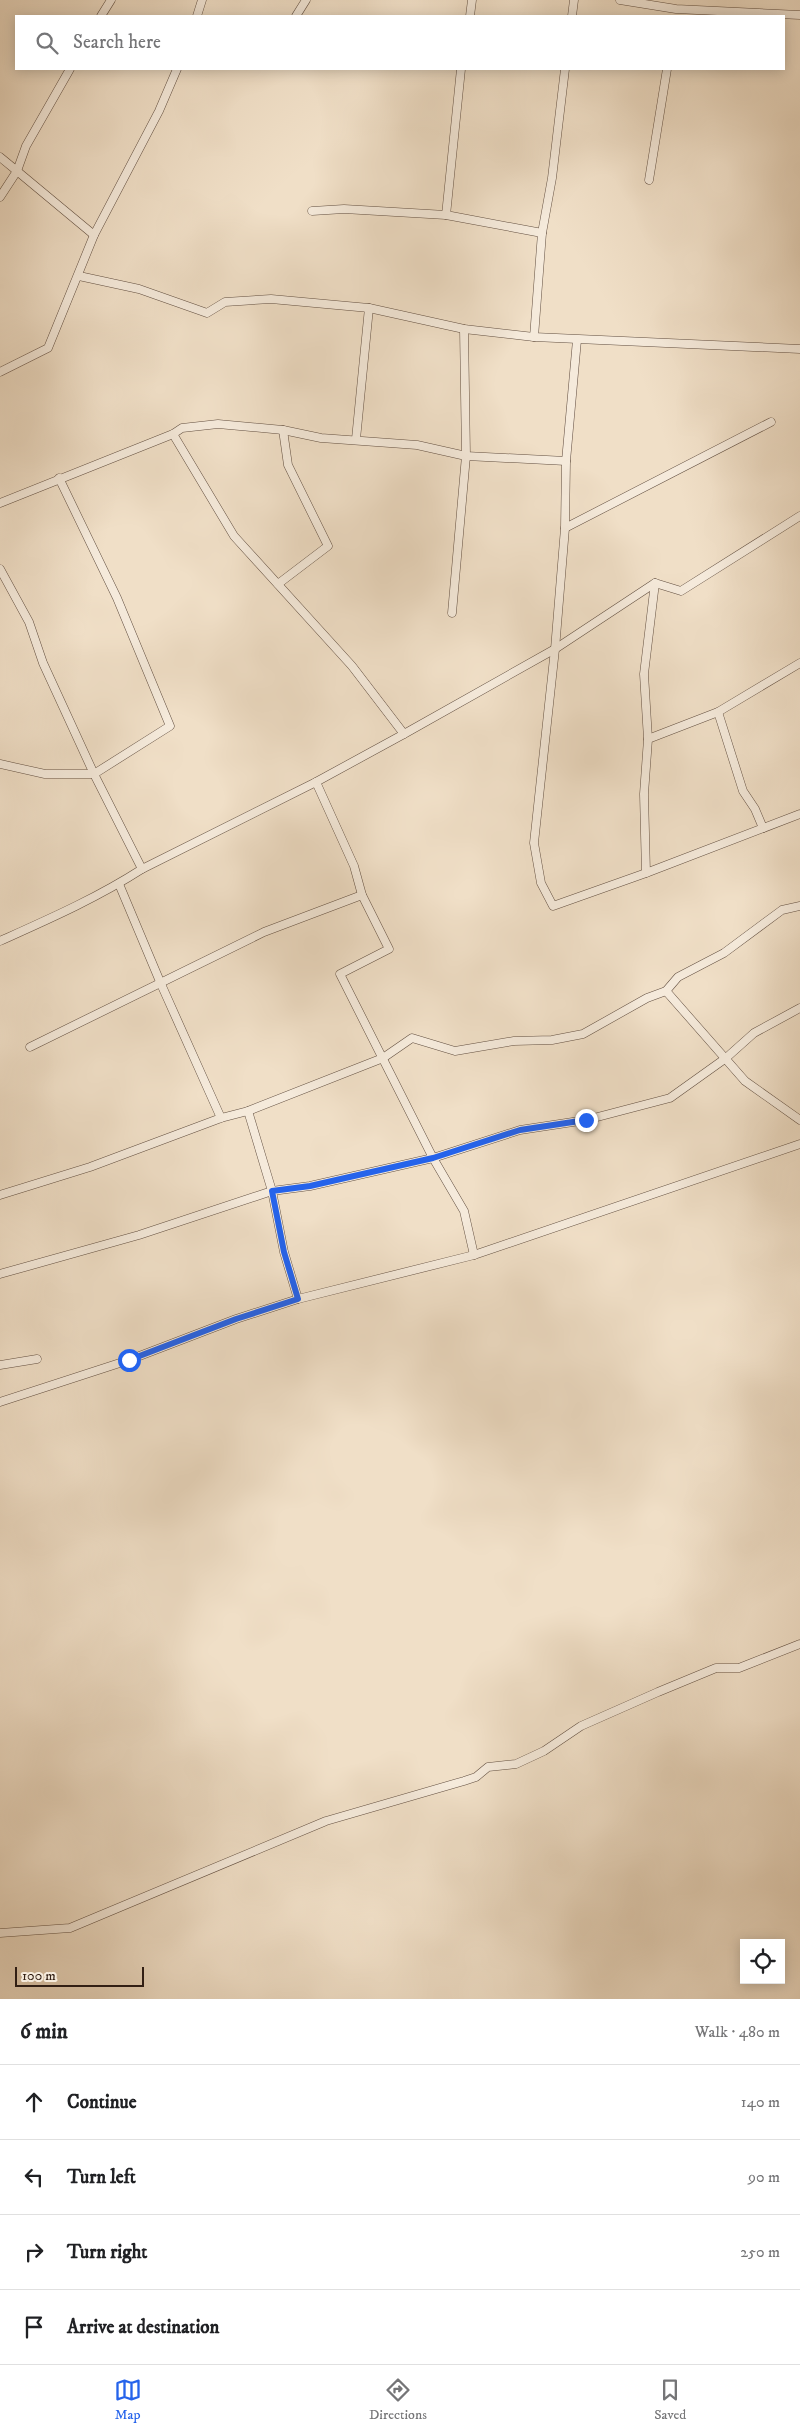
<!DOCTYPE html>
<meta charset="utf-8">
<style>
body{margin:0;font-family:"IM FELL DW Pica",serif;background:#f6f6f6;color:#202124}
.controls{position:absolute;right:15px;bottom:15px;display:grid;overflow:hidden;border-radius:0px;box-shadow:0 2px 12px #0003}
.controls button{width:45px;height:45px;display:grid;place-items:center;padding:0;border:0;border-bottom:1px solid #e0e0e0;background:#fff;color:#202124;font:25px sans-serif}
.scale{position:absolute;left:15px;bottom:12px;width:129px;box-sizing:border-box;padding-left:5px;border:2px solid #321f14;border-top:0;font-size:14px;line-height:18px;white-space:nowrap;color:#321f14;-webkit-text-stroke:4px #f5eadb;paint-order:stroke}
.stop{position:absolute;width:15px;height:15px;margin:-11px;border:4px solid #2563eb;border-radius:50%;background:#fff}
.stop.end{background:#2563eb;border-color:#fff;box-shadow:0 1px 5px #0008}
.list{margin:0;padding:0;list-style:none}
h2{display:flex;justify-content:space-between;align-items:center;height:65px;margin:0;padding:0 20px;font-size:21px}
h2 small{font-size:16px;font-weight:400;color:#757577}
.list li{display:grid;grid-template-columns:32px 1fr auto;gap:15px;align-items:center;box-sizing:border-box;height:75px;padding:0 20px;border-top:1px solid #e0e0e0}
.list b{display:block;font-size:19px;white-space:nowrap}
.list em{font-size:16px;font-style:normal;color:#757577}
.icon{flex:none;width:28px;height:28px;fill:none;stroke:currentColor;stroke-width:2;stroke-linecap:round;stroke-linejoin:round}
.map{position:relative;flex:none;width:800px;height:1999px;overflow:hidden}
.search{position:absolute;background:#fff;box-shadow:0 2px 12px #0003;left:15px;right:15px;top:15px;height:55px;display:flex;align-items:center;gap:12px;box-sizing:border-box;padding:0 18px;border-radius:0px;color:#757577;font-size:19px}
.sheet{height:365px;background:#fff}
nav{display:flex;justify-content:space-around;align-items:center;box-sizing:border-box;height:70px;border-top:1px solid #e0e0e0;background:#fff;font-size:14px;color:#757577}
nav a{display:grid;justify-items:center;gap:2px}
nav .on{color:#2563eb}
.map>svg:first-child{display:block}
</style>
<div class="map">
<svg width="800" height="1999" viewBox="0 0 800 1999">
<rect width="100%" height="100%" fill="#f0dfc7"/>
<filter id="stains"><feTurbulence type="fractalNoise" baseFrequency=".004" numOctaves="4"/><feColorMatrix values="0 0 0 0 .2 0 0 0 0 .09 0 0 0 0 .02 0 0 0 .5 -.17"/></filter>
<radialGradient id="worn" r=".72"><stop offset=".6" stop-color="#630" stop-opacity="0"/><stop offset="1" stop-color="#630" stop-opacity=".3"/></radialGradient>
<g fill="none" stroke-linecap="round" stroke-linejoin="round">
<defs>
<g id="minor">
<path d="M620,0l56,9 124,6"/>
<path d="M101,16l10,-16"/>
<path d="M197,16l5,-16"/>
<path d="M296,16l10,-16"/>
<path d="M470,16l2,-16"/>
<path d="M572,16l2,-16"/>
<path d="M0,157l17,14 9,-25 44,-77"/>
<path d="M649,180l18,-111"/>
<path d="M0,197l17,-26 77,64"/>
<path d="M312,211l32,-2 102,6 96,18"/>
<path d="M446,215l15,-146"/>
<path d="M79,276l60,13 68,24 18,-11 46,-3 98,9 95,21 70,8 266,12"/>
<path d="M534,337l8,-104 10,-55 13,-109"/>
<path d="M577,340l-11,121 -1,67 -10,121 -21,194 7,40 12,23 93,-33 154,-59"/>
<path d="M0,372l48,-24 46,-113 65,-124 18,-42"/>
<path d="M173,434l61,102 118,130 52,68"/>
<path d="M356,439l13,-131"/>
<path d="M0,503l173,-69 9,-6 36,-4 65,6 38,8 96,7 49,11 100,5"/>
<path d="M565,528l206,-106"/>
<path d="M0,569l29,53 14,41 51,111 48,95"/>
<path d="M278,584l50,-38 -40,-81 -5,-35"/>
<path d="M452,613l14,-157 -2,-127"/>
<path d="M718,712l25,79 12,18 8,19"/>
<path d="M648,739l70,-27 82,-49"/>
<path d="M0,764l45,10h49l76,-48 -53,-128 -58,-120"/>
<path d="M316,782l38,84 8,29 27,54 -49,25 93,184 31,53 10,44"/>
<path d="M646,873l-2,-79 4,-55 -4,-65 11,-91"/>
<path d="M119,884l42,100 60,134"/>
<path d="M0,941c49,-22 97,-43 142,-72l174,-87 88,-48 151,-85 100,-66 26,8 119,-75"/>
<path d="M666,991l79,90 55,39"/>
<path d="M30,1047l234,-115 98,-37"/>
<path d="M248,1111l24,80 12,61 14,47"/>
<path d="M0,1195l90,-28 131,-49 27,-7 135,-53 29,-20 43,13 59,-10 38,-1 31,-6 64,-36 19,-7 12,-14 46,-24 58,-43 18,-4"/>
<path d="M0,1274l139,-39 133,-44 38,-5 123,-28 87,-28 66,-10 84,-22 56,-40 28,-25 46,-25"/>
<path d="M0,1365l37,-6"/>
<path d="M0,1402l129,-42 107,-41 62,-20 176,-44 326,-111"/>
<path d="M0,1933l70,-5 256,-107 138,-40 12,-4 12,-10 28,-3 28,-13 37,-25 77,-34 58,-24h23l61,-24"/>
</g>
</defs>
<use href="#minor" stroke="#624f41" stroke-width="9"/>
<use href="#minor" stroke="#f5eadb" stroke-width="8"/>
</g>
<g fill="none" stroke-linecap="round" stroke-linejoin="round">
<path stroke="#2563eb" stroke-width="6" d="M129,1360l107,-41 62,-20 -14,-47 -12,-61 38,-5 123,-28 87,-28 66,-10"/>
</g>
<rect width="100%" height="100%" filter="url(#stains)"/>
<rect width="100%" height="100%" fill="url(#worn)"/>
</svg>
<div class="controls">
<button><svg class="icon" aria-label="locate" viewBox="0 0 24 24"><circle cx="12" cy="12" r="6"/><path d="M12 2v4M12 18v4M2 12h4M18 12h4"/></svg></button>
</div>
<div class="scale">100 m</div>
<div class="stop" style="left:129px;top:1360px"></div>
<div class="stop end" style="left:586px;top:1120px"></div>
<div class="search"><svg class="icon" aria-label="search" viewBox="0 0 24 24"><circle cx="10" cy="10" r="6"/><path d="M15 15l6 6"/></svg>Search here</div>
</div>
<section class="sheet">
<h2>6 min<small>Walk · 480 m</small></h2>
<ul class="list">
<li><svg class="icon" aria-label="ahead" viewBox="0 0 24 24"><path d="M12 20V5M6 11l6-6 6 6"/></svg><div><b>Continue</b></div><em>140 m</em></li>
<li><svg class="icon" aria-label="left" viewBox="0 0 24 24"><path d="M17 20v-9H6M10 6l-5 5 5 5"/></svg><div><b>Turn left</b></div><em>90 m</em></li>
<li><svg class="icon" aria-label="right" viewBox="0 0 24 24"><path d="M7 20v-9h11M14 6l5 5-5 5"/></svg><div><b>Turn right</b></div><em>250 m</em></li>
<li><svg class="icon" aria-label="arrive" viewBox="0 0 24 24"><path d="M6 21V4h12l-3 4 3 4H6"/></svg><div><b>Arrive at destination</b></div></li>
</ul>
</section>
<nav>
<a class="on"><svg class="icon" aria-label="map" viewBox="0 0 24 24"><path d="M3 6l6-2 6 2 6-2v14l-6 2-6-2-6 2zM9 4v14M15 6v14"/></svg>Map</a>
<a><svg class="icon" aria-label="directions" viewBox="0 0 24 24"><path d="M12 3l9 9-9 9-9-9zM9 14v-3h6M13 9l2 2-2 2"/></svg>Directions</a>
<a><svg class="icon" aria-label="saved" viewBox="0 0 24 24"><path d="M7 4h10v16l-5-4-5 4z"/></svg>Saved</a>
</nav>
